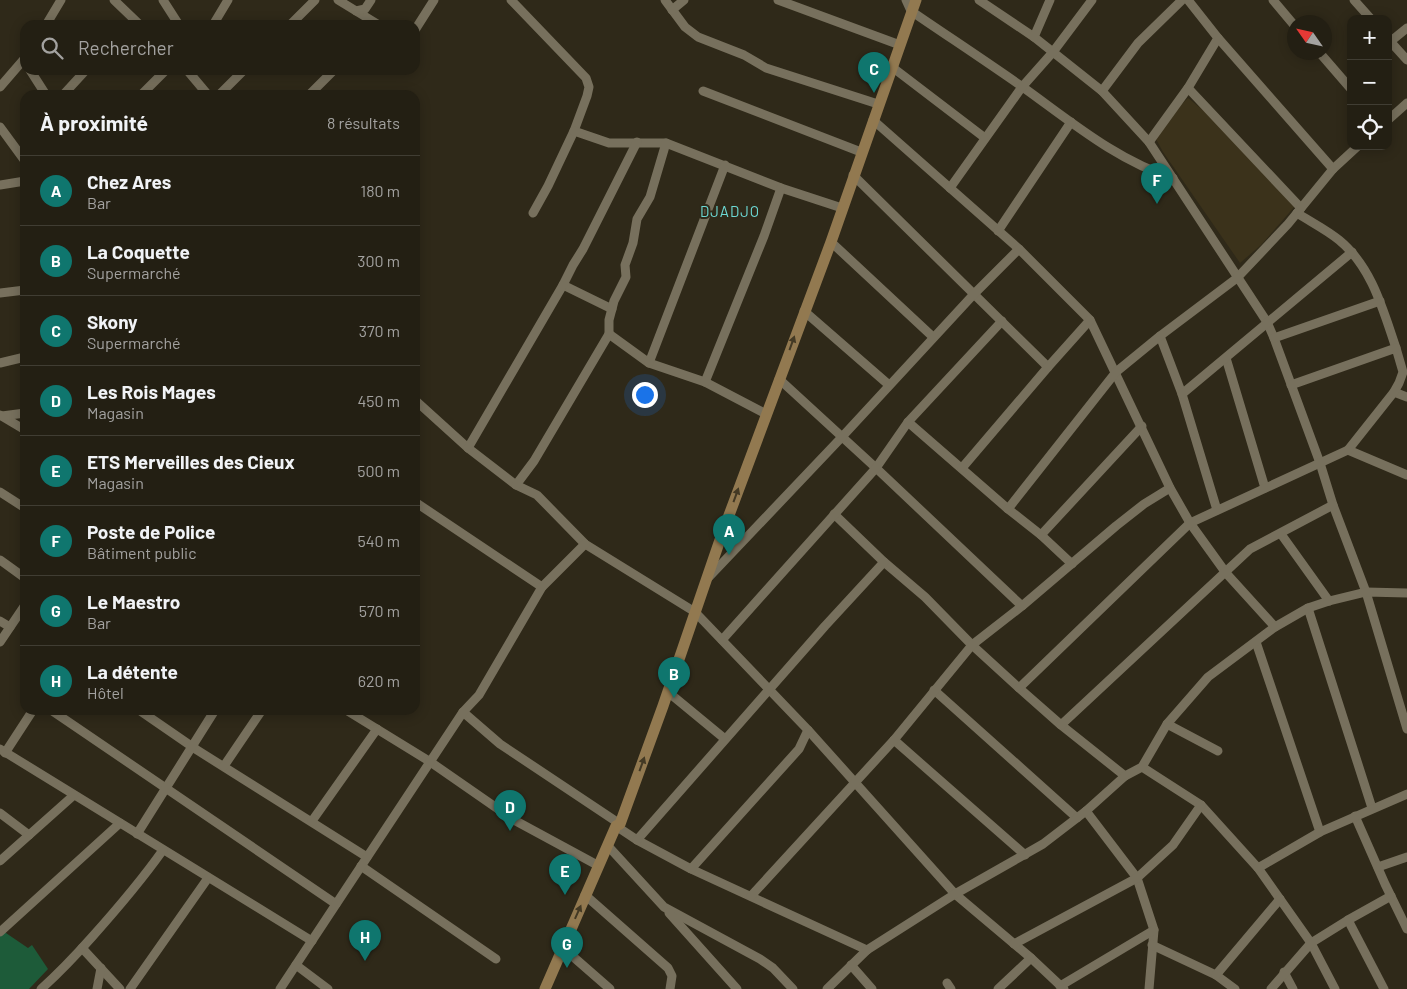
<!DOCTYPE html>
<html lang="fr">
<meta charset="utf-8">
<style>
body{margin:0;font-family:Barlow,sans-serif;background:#2f2c21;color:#f1f3f6}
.controls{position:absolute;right:15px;top:15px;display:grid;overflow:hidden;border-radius:10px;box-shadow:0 2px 12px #0003}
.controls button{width:45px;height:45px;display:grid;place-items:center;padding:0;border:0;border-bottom:1px solid #403d33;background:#231f13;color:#f1f3f6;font:25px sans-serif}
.compass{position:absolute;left:1287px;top:15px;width:45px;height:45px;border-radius:50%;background:#231f13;box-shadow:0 2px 12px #0003;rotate:304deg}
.you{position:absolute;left:644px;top:394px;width:18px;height:18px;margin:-12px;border:4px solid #fff;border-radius:50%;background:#1a73e8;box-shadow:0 0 0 8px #1a73e833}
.badge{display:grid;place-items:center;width:32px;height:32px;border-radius:50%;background:#0f766e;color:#fff;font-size:16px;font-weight:700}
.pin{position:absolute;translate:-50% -41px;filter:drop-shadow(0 1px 2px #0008)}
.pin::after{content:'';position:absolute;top:26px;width:18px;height:15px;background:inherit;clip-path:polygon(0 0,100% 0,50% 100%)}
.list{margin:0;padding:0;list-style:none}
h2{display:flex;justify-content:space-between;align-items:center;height:65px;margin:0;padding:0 20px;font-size:21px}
h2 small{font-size:16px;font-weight:400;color:#a3a2a0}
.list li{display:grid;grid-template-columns:32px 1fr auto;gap:15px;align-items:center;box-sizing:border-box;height:70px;padding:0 20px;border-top:1px solid #403d33}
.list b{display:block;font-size:19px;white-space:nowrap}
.list p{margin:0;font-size:16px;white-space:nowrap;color:#a3a2a0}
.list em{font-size:16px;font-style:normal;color:#a3a2a0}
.icon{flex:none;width:28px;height:28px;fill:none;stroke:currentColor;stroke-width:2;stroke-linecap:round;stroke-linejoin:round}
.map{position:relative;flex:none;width:1407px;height:989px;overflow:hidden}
.search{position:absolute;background:#231f13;box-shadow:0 2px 12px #0003;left:20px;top:20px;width:400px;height:55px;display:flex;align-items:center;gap:12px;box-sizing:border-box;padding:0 18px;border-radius:15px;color:#a3a2a0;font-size:19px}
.panel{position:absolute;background:#231f13;box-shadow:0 2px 12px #0003;left:20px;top:90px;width:400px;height:625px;border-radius:15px}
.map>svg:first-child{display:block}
</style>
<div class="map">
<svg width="1407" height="989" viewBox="0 0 1407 989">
<rect width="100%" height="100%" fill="#2f2919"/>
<path fill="#3b321b" d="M1188,98l21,17 72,78 14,13 -34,39 -21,18 -77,-111 -7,-13 24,-33z"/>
<path fill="#1d5b39" d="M3,931l25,17 4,-3 16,24 -19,20h-29v-55z"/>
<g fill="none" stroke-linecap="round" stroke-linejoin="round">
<g stroke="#77705d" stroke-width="9">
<path d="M114,0l26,25"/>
<path d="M163,0l16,25"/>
<path d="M338,0l41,25"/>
<path d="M511,0l75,78 3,9 -2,9 -13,35 -26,55 -15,27"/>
<path d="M665,0l20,27 13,10 46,18 22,13 112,36"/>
<path d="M778,0l122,45"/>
<path d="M906,0l5,11c38,26 76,51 113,77 46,33 95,74 149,90"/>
<path d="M979,0l55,37 68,54 47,51 118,180 7,16 46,125 13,42 33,87 41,137"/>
<path d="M1273,0l21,25"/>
<path d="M1354,0l17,19"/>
<path d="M672,10l12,-10"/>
<path d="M356,11l9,-2 6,-9"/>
<path d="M46,25l15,-25"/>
<path d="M213,25l15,-25"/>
<path d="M290,25l25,-25"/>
<path d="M415,30l19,-30"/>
<path d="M1034,37l16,-37"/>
<path d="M1218,38l115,131"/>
<path d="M1388,39l19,21"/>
<path d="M1391,41l16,-13"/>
<path d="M1319,52l32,37"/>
<path d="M892,67l93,71"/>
<path d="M30,70l16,25"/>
<path d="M187,70l21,25"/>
<path d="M0,87l25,-29"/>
<path d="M1188,88l113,120"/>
<path d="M703,91l158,61"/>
<path d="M1102,91l36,-48 44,-43"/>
<path d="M63,95l23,-25"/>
<path d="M141,95l25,-25"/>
<path d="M219,95l25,-25"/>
<path d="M309,95l25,-25"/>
<path d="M873,120l146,129 71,71 80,168 20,35 36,50 49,54"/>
<path d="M1388,120l19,-17"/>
<path d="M0,127l25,34"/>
<path d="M574,131l35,12h57l115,45 61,20"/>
<path d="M1149,142l39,-54 30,-50 -30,-38"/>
<path d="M853,175l195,192"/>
<path d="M0,185l25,-4"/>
<path d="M950,188l72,-101 31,-35 39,-52"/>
<path d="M1297,213c14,9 30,17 42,27 33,27 44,70 57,108"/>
<path d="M998,231l73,-109"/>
<path d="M831,242l102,95"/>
<path d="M563,285l49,24"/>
<path d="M0,293l25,-3"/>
<path d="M804,311l85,74"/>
<path d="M609,334l40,29 56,19 61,32"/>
<path d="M1160,336l22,58 35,116"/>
<path d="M1274,338l106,-37"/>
<path d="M1226,358l39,130"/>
<path d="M0,363l25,-6"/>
<path d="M649,363l76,-198"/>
<path d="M779,379l97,89 146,138"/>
<path d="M705,382l59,-146 17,-48"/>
<path d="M1394,392l13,5"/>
<path d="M1182,394l170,-142"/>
<path d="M415,400l53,48 48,37 21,10 48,49 110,68 113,118 147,164 76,64 33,31"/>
<path d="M0,415l25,15"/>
<path d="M2,416l23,-3"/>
<path d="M908,422l100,87 33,26 31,29"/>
<path d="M468,448l95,-163 10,-20 10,-16 54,-107"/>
<path d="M1348,450l59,25"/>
<path d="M962,468l86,-101 42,-47"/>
<path d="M516,485l18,-24 75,-127v-14l5,-19 12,-24 -1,-12 8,-22 4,-24 13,-22 16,-54"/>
<path d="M0,492l25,16"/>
<path d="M415,502l127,85"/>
<path d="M1008,509l108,-137 44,-36 77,-58 51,-54 45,-55 25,-23"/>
<path d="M834,514l50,48 41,35 47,48 47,43 42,37 64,51"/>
<path d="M1281,534l48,67"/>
<path d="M1041,535l101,-109"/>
<path d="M0,560l25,18"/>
<path d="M709,577l132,-139 133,-144 45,-45"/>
<path d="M1308,608l64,200"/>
<path d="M0,621l10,6"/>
<path d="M722,640l154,-172 32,-46 94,-101"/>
<path d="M0,642l25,-37"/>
<path d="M1256,642l64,190"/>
<path d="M1019,688l171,-165 158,-73 46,-58 5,-9 4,-11 -7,-24 -105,37"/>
<path d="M934,690l143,128"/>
<path d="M668,692l57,47"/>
<path d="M51,710l285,194"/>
<path d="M139,710l58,40 170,107"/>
<path d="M346,710l83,51 85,59 85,46"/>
<path d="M463,712l37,32 120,80"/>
<path d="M1167,724l51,27"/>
<path d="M1061,725l189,-176 83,-44"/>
<path d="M894,740l131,115"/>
<path d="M0,749l312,192"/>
<path d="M5,753l28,-43"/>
<path d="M224,766l38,-56"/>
<path d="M1142,767l59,38 57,63 53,75 24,46"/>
<path d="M1086,811l51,67 17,52 -5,59"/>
<path d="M0,813l29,22"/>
<path d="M1355,816l30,68 22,45"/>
<path d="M312,821l65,-92"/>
<path d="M616,826l21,14 54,29 176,81"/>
<path d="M137,834l78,-124"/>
<path d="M637,840l188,-214 59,-64"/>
<path d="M608,846l56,61 96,52 13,9 20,21"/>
<path d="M0,861l74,-66"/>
<path d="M361,866l135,93"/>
<path d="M1378,867l29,-10"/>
<path d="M1258,868l62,-36 87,-38"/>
<path d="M691,869l108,-120 9,-19"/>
<path d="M585,895l83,73 4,8 -2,13"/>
<path d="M751,896l143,-156 78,-95 50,-39 94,-80 28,-22 26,-16"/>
<path d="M669,913l68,76"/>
<path d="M1348,920l36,69"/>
<path d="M0,932l120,-109"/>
<path d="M1014,944l123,-66 36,-33 28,-40"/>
<path d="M1152,945l64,30 19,14"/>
<path d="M562,947l48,42"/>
<path d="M82,948l38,41"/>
<path d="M296,965l32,24"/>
<path d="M851,965l21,24"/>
<path d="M1284,972l9,17"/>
<path d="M1216,975l64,-76"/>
<path d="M947,983l4,6"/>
<path d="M1060,986l94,-56"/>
<path d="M41,989c18,-16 35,-34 51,-52 25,-28 49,-56 71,-87"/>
<path d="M97,989l4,-21"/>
<path d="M130,989l78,-111"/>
<path d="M280,989l183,-277 16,-17 63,-108 43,-43"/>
<path d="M827,989l40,-39 88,-56 88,-50 43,-33 39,-35 17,-9 25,-43 41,-47 67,-50 33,-19 21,-7 37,-9 41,1"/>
<path d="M998,989l33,-31"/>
<path d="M1271,989l40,-46 37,-23 43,-24"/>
</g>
<path stroke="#927950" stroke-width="11" d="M545,989l71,-163 4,-2 43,-118 59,-172 109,-292 85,-242"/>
</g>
<defs><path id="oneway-solid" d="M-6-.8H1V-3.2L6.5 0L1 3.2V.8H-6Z" transform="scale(1.25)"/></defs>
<g fill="#433924">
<use href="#oneway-solid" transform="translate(792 343) rotate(-70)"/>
<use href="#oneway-solid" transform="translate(736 495) rotate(-70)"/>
<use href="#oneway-solid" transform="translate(642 764) rotate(-70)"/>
<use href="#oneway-solid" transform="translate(578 912) rotate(-66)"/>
</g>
<g text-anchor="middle" stroke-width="4" stroke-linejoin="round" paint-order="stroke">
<g font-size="15" letter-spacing="1" fill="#6dd9d5" stroke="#2f2919">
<text x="730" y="217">DJADJO</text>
</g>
</g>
</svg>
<div class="controls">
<button>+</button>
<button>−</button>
<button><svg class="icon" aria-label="locate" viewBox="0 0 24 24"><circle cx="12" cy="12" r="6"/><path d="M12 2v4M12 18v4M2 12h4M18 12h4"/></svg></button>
</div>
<svg class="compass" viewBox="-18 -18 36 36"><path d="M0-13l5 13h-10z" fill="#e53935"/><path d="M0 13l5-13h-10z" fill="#a3a2a0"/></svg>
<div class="you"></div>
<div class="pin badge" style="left:729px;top:555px">A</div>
<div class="pin badge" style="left:674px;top:698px">B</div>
<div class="pin badge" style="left:874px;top:93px">C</div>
<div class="pin badge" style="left:510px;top:831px">D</div>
<div class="pin badge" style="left:565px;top:895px">E</div>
<div class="pin badge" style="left:1157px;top:204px">F</div>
<div class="pin badge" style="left:567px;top:968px">G</div>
<div class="pin badge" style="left:365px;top:961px">H</div>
<div class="search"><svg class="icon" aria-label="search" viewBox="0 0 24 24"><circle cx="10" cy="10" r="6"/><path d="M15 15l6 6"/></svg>Rechercher</div>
<section class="panel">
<h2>À proximité<small>8 résultats</small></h2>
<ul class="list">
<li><span class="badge">A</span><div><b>Chez Ares</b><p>Bar</p></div><em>180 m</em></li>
<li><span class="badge">B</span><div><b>La Coquette</b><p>Supermarché</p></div><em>300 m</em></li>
<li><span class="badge">C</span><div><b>Skony</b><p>Supermarché</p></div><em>370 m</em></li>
<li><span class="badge">D</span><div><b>Les Rois Mages</b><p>Magasin</p></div><em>450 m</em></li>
<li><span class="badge">E</span><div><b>ETS Merveilles des Cieux</b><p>Magasin</p></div><em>500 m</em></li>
<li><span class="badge">F</span><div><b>Poste de Police</b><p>Bâtiment public</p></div><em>540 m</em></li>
<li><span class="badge">G</span><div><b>Le Maestro</b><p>Bar</p></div><em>570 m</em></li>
<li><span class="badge">H</span><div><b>La détente</b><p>Hôtel</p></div><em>620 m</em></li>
</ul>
</section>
</div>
